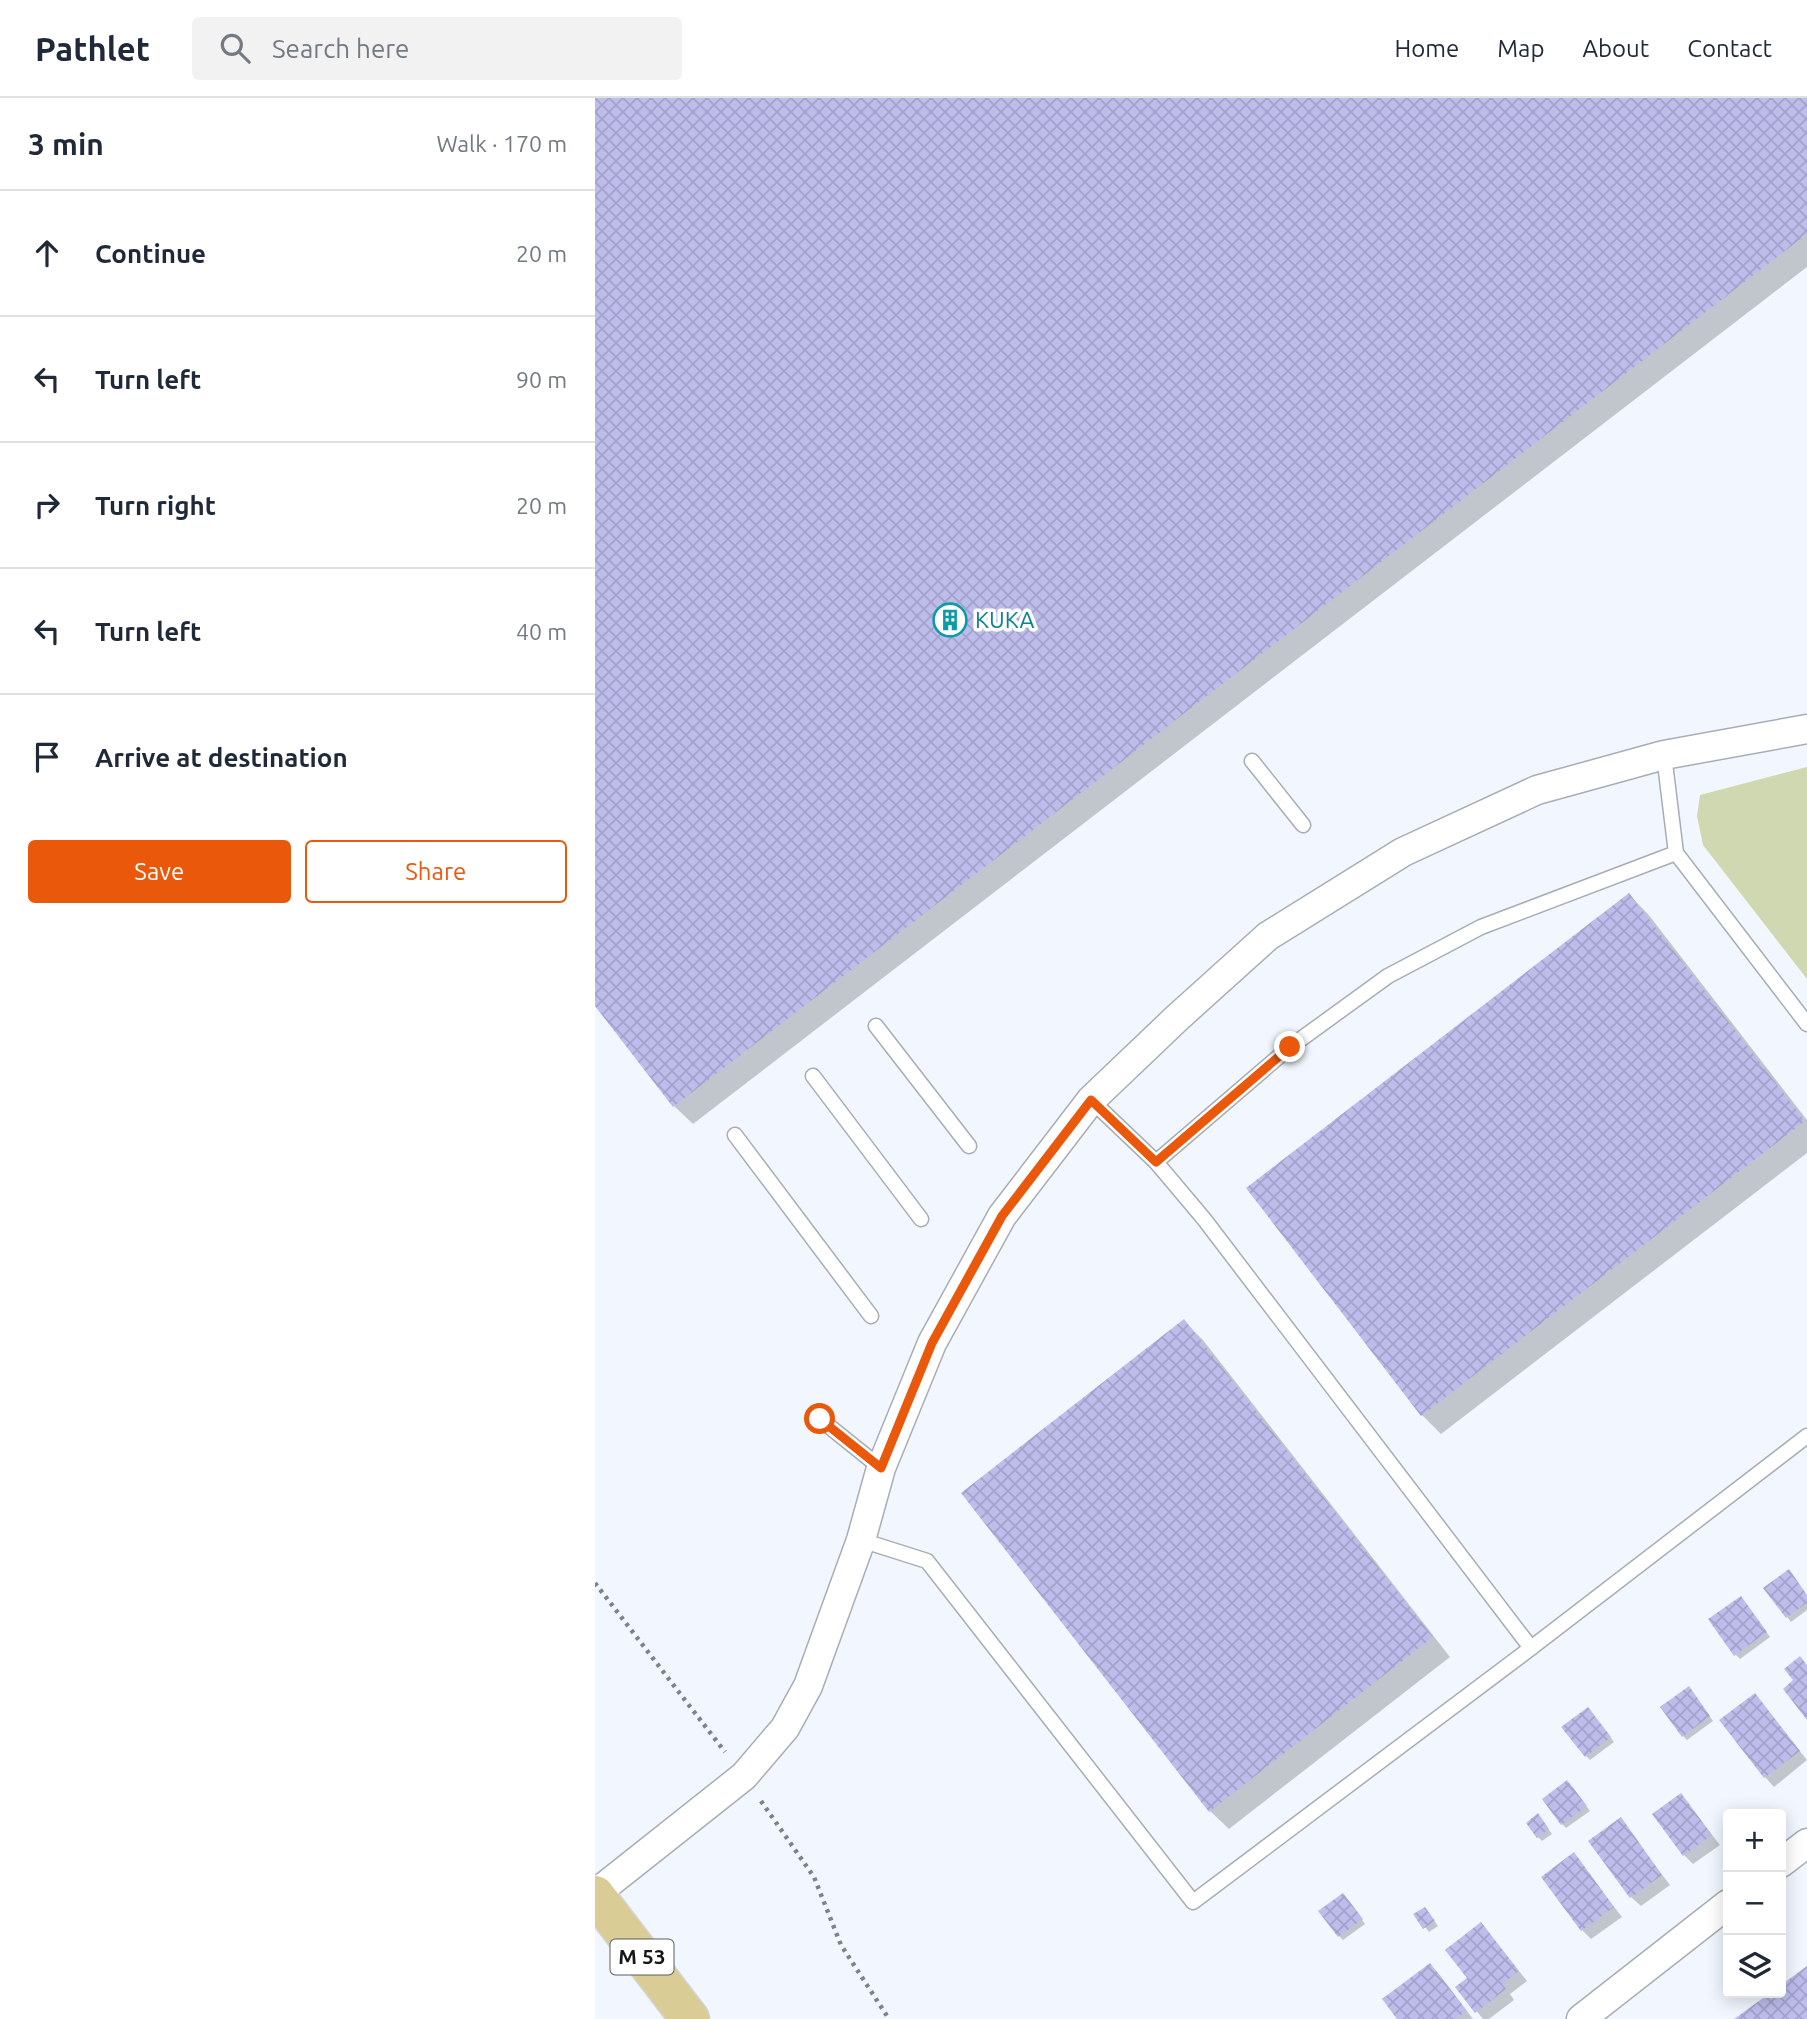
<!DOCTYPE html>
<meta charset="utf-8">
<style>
body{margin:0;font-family:Ubuntu,sans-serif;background:#f2f2f3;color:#1f2937}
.controls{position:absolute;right:21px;bottom:21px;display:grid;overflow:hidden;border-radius:7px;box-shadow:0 4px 18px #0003}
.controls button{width:63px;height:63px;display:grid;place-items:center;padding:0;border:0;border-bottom:2px solid #e0e1e3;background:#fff;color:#1f2937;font:35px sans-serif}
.stop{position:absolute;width:21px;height:21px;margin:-16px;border:5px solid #ea580c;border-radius:50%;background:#fff}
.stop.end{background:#ea580c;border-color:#fff;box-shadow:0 2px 7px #0008}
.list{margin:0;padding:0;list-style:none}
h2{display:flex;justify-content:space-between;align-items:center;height:91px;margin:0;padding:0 28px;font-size:30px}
h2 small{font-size:23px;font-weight:400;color:#747a83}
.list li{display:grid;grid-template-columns:46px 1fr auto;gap:21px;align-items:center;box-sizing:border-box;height:126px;padding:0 28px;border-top:2px solid #e0e1e3}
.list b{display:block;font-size:26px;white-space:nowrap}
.list em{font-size:23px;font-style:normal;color:#747a83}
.actions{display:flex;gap:14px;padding:21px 28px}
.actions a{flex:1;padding:16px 0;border:2px solid #ea580c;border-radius:7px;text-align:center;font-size:24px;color:#ea580c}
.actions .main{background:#ea580c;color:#fff}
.icon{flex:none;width:38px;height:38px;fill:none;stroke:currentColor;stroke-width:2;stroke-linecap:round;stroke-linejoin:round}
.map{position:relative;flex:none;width:1212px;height:1921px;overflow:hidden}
header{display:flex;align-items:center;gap:42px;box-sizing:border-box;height:98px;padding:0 35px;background:#fff;border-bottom:2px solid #e0e1e3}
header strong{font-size:33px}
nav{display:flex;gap:38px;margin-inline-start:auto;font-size:24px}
.search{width:490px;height:63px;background:#f2f2f3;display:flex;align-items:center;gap:18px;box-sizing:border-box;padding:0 24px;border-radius:7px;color:#747a83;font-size:26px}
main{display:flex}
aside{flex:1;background:#fff}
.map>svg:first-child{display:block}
</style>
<header>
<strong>Pathlet</strong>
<div class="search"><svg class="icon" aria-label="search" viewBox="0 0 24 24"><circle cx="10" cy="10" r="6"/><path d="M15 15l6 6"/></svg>Search here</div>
<nav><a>Home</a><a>Map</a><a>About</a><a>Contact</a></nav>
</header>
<main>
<aside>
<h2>3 min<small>Walk · 170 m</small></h2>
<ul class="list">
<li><svg class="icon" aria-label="ahead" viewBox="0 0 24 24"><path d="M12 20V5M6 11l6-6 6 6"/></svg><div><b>Continue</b></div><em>20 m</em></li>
<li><svg class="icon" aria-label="left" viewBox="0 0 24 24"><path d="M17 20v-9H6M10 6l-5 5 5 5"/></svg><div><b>Turn left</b></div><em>90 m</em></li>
<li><svg class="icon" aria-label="right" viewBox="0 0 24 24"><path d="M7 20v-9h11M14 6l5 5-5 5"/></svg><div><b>Turn right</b></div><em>20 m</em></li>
<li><svg class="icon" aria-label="left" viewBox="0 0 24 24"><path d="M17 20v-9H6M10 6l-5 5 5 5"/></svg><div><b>Turn left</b></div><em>40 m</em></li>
<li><svg class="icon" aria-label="arrive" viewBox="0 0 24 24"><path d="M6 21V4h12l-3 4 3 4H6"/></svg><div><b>Arrive at destination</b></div></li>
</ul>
<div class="actions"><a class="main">Save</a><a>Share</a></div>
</aside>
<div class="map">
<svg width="1212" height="1921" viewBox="0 0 1212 1921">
<defs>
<pattern id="building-cross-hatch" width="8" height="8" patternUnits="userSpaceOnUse" patternTransform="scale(1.75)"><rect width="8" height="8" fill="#bdbdec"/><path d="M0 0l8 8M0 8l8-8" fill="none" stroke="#a2a2ca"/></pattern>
</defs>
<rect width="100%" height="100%" fill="#f2f7ff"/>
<path fill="#cfd8b0" d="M1212,669v212l-104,-134 -6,-29 3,-21z"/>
<g fill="#0003">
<path d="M0,0h1212v169l-1114,857 -19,-18 -79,-103z"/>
<path d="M1034,797l19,19 159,206v33l-366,281 -19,-19 -174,-227z"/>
<path d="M589,1223l19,19 247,317 -221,172 -19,-18z"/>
<path d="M1198,1478l14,20v14l-16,12 -25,-34z"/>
<path d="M1150,1504l25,35 -30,22 -4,-4z"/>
<path d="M1098,1595l20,28 -26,19 -4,-4z"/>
<path d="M1160,1597l52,65 -33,27 -9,-10z"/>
<path d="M997,1615l22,29 -24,18 -4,-4z"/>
<path d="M977,1688l18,25 -24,17 -4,-4z"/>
<path d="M1086,1697l39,50 -27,19 -9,-9z"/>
<path d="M947,1722l10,14 -10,7 -4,-4z"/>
<path d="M1025,1722l50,65 -29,21 -10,-9z"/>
<path d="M979,1757l48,62 -31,22 -9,-9z"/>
<path d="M752,1801l18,25 -22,16 -4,-4z"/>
<path d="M834,1816l9,12 -9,6 -13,-17z"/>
<path d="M886,1826l46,57 -17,13 4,6 -25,19h-6l-25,-31 12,-10z"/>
<path d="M835,1867l9,9 34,45h-74z"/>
</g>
<g fill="url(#building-cross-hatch)">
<path d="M0,0h1212v136l-1134,873 -78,-101z"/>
<path d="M1034,795l176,228 -384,295 -175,-228z"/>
<path d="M589,1221l249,318 -224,175 -248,-319z"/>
<path d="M1194,1471l18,26v8l-21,15 -23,-30z"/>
<path d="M1146,1498l26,36 -33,24 -26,-37z"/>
<path d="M1205,1558l7,9v55l-24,-31 10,-9 -9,-11z"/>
<path d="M1094,1588l21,30 -28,21 -22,-30z"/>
<path d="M1160,1595l45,58 -36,27 -45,-58z"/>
<path d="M993,1609l23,30 -26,20 -24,-30z"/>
<path d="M972,1682l20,26 -26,19 -19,-26z"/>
<path d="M1086,1695l31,42 -29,21 -31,-42z"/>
<path d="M943,1715l11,16 -12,9 -11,-15z"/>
<path d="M1026,1719l41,58 -32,23 -42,-57z"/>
<path d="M979,1754l40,55 -33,24 -40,-54z"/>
<path d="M748,1795l20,26 -25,18 -20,-26z"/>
<path d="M830,1809l10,14 -12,8 -10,-15z"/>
<path d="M886,1824l38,49 -17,13 4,5 -31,24 -20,-26 12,-9 -22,-28z"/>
<path d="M835,1865l37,48 -12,8h-58l-15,-20z"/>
<path d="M1212,1868v53h-73l36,-26h11v-8z"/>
</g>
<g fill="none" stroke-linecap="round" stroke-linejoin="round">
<defs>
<g id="service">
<path d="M1069,657l12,98 131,171"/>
<path d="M657,663l51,64"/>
<path d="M281,928l93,120"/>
<path d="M218,978l108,143"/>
<path d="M496,1002l65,62 48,57 327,429"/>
<path d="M140,1037l136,181"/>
<path d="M561,1064l134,-115 98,-71 93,-49 195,-74"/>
<path d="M225,1321l61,49"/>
<path d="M266,1442l66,21 266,341 338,-254 276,-212"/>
</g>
<g id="minor">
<path d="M1186,1765l26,-20"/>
<path d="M0,1796l149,-118 41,-48 23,-42 53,-146 20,-72 51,-125 70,-127 89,-116 86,-82 91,-82 135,-84 134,-62 127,-35 143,-26"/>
<path d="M986,1921l147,-115"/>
</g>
<path id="primary" d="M0,1797l95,124"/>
</defs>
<use href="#service" stroke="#a8adb4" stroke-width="17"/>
<use href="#minor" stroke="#a8adb4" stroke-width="31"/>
<use href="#primary" stroke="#d5d5d5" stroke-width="41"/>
<g stroke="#7e8287" stroke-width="4.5" stroke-dasharray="3.5 5" stroke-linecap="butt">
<path d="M0,1485l130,169"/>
<path d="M166,1703l53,76 27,68 48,74"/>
</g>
<use href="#service" stroke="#fff" stroke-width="14"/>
<use href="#minor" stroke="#fff" stroke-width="28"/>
<use href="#primary" stroke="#d9cc94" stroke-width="38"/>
</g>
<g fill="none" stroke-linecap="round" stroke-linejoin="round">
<path stroke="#ea580c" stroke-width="9" d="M225,1321l61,49 51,-125 70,-127 89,-116 65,62 134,-115"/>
</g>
<defs>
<symbol id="building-ring" viewBox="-11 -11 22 22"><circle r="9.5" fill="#fff" stroke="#0f9aa8" stroke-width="1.5"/><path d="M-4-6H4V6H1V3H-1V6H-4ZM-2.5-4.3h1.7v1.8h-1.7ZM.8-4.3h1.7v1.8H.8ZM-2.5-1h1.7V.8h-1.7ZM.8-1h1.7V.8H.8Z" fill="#0f9aa8"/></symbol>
</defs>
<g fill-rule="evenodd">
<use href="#building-ring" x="336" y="503" width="38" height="38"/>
</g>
<g text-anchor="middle" stroke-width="7" stroke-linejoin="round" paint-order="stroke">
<rect fill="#fff" stroke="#5a5c5d" stroke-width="2" x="15.5" y="1841.5" width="63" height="35" rx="5"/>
<g font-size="21" font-weight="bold" fill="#141618">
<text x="47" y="1866">M 53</text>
</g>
<g font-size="23" fill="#0d838f" stroke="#fff" text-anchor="start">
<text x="380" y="530">KUKA</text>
</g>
</g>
</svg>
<div class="controls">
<button>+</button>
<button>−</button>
<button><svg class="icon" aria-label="layers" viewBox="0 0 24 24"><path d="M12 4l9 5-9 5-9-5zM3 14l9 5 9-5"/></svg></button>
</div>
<div class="stop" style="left:225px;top:1321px"></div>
<div class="stop end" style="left:695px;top:949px"></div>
</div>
</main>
